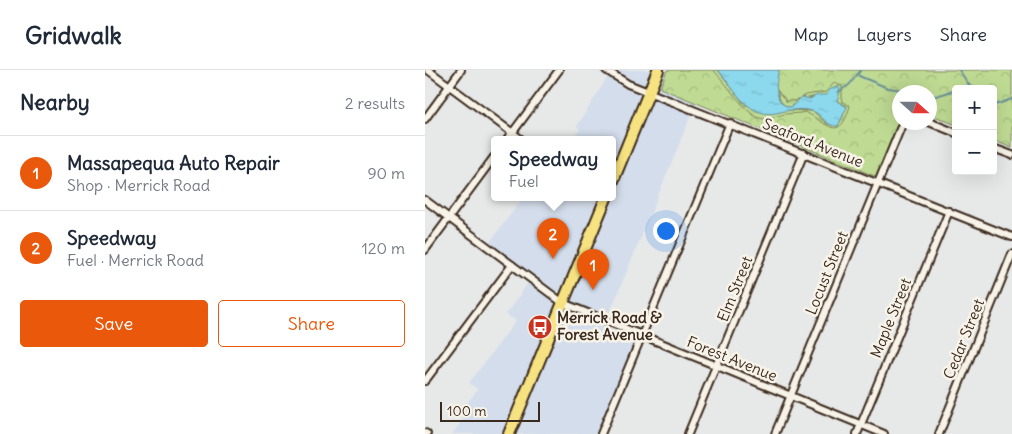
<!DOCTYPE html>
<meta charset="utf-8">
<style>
body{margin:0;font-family:Delius,sans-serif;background:#f2f2f3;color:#1f2937}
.controls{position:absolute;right:15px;top:15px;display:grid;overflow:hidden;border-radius:5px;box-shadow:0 5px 20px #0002}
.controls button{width:45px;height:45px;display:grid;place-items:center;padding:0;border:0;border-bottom:1px solid #e0e1e3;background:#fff;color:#1f2937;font:25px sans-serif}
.compass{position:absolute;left:467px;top:15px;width:45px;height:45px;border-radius:50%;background:#fff;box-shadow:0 5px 20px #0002;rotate:111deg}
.scale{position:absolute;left:15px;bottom:12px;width:100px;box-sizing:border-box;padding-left:5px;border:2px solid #3b2a1e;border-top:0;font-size:14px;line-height:18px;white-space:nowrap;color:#3b2a1e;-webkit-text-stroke:4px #f7f3e8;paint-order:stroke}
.you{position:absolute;left:240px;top:160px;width:18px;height:18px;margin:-12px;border:4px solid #fff;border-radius:50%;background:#1a73e8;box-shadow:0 0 0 8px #1a73e833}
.badge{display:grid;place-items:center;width:32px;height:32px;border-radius:50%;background:#ea580c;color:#fff;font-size:16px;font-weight:700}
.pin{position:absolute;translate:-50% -41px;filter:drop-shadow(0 1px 2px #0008)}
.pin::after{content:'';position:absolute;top:26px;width:18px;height:15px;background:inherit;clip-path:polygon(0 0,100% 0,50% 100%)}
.popup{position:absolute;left:66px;top:66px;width:125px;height:65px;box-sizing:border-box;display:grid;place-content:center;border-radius:5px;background:#fff;filter:drop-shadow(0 1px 4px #0005);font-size:16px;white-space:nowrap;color:#747a83}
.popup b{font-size:19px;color:#1f2937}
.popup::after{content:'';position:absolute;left:50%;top:100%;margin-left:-10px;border:10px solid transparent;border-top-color:#fff}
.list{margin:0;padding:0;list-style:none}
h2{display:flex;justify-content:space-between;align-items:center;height:65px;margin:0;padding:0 20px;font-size:21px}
h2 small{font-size:16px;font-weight:400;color:#747a83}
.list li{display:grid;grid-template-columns:32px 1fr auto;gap:15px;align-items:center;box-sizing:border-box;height:75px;padding:0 20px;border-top:1px solid #e0e1e3}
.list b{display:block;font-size:19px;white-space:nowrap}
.list p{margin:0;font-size:16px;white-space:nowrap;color:#747a83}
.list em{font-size:16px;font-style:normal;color:#747a83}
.actions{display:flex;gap:10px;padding:15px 20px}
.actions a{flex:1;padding:11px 0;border:1px solid #ea580c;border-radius:5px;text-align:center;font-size:18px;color:#ea580c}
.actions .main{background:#ea580c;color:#fff}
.map{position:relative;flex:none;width:587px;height:364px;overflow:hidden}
header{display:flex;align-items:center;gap:30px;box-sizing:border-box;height:70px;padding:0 25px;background:#fff;border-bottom:1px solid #e0e1e3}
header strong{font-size:24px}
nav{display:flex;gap:28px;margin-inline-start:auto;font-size:18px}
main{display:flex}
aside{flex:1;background:#fff}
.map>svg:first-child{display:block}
</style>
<header>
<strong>Gridwalk</strong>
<nav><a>Map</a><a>Layers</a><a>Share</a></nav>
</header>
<main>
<aside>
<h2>Nearby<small>2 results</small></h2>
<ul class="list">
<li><span class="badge">1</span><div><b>Massapequa Auto Repair</b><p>Shop · Merrick Road</p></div><em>90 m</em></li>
<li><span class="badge">2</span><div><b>Speedway</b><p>Fuel · Merrick Road</p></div><em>120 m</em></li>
</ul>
<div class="actions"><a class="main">Save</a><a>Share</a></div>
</aside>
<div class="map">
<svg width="587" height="364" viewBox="0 0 587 364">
<defs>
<pattern id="forest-crowns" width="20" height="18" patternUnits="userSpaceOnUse" patternTransform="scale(1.25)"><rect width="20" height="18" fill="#bfdb93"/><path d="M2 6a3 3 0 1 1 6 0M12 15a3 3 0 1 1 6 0" fill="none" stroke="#a5bc7e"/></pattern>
<pattern id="wetland-marsh" width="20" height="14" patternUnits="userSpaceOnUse" patternTransform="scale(1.25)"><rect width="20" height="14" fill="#bfdb93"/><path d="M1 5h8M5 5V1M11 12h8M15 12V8" fill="none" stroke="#a5bc7e"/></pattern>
<pattern id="water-ripples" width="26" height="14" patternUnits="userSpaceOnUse" patternTransform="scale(1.25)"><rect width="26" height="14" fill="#8cd8ed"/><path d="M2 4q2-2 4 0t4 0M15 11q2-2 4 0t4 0" fill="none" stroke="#7abacb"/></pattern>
</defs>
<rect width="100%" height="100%" fill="#e7e9e9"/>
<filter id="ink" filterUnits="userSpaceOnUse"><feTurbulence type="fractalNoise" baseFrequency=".02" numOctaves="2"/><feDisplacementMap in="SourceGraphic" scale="10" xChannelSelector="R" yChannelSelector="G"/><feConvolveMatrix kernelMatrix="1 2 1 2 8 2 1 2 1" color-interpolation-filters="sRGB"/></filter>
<g filter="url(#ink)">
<path fill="#d4ddeb" d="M177,0h65l-7,18 36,15 -92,224 31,12 -38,95h-145l14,-19 -5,-4 17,-22 -9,-6 47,-62 -10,-7 27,-38 -44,-33 34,-45h89v-58h-40l8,-11 -3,-3 30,-48 -7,-5z"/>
<path fill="url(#forest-crowns)" stroke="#7d8258" d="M242,0h345v78l-19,-8v-51h-37v36l-26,-11 -1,-22h-30v28l-22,57 -217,-89z"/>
<path fill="url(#wetland-marsh)" stroke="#7d8258" d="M288,0h5l27,35 35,7 6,-2 27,1 14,13 11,2 9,-20 -10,-5 1,-4c-17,-3 -33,-1 -47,10 -10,-1 -12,-8 -14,-17l10,12 1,-2 7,1 10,-6 21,-3 8,-9 8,3v15l8,5c-11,38 -22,17 -45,6 -7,2 -12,1 -19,2 -9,1 -17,7 -27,4 -13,-4 -34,-37 -46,-48z"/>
<path fill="url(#water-ripples)" stroke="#6c929a" d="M293,0h61c-4,12 -5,36 12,37l11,-10 8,2 7,-4h10l2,-5 10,-4 1,6 -3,9 10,6 -9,19c-13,1 -15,-12 -26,-15 -8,-3 -23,-1 -31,1 -32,9 -45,-21 -63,-42z"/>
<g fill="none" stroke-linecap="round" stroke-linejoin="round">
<g stroke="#6c929a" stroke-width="2">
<path d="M534,0l13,19"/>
<path d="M434,6l29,12 30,4"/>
<path d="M535,19l9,-3"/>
<path d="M413,22l11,-7 12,-15"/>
<path d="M504,25l7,1 20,-6"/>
<path d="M568,34l2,1 17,-6"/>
</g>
<defs>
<g id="minor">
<path d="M3,0l94,70"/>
<path d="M181,0l22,14 384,153"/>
<path d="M0,49l36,-49"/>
<path d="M504,52l27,11"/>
<path d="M82,70l52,-70"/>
<path d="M568,78l19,7"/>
<path d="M0,130l138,103 321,131"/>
<path d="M0,180l69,-93"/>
<path d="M0,311l87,-116"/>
<path d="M0,363l2,1"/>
<path d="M176,364l129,-311"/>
<path d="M263,364l116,-281"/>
<path d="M350,364l128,-312"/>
<path d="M432,364l92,-223"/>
<path d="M514,364l73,-180"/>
</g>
<g id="primary">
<path d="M187,113l46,-113"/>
<path d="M84,364l97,-236"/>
</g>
</defs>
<use href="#minor" stroke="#3b2a1e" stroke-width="10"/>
<use href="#primary" stroke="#3b2a1e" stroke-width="14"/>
<use href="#minor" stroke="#f7f3e8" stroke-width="6"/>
<use href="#primary" stroke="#f6e281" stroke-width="10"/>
</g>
</g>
<defs>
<symbol id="bus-disc" viewBox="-11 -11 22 22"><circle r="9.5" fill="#c8321e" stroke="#f7f3e8"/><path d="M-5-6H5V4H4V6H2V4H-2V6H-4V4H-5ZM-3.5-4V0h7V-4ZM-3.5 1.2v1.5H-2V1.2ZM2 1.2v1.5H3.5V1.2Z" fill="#fff"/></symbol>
</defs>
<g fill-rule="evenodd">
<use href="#bus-disc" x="101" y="243" width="28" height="28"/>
</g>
<g text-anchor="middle" stroke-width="5" stroke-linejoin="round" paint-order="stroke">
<g font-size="15" fill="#3b2a1e" stroke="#f7f3e8">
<text transform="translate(388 73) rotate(22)" y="5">Seaford Avenue</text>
<text transform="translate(402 203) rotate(-68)" y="5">Locust Street</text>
<text transform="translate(310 219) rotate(-68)" y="5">Elm Street</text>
<text transform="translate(466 248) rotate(-68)" y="5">Maple Street</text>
<text transform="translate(539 269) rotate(-68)" y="5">Cedar Street</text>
<text transform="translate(307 289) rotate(22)" y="5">Forest Avenue</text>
</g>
<g font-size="15" font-weight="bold" fill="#3b2a1e" stroke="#f7f3e8" text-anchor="start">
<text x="132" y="253">Merrick Road &amp;<tspan x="132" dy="17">Forest Avenue</tspan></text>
</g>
</g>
</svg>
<div class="controls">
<button>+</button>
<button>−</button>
</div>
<svg class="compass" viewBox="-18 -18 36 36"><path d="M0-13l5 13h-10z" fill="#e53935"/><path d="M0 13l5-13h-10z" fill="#747a83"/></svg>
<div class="scale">100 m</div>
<div class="you"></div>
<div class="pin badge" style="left:168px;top:220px">1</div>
<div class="pin badge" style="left:128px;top:189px">2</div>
<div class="popup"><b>Speedway</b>Fuel</div>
</div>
</main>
